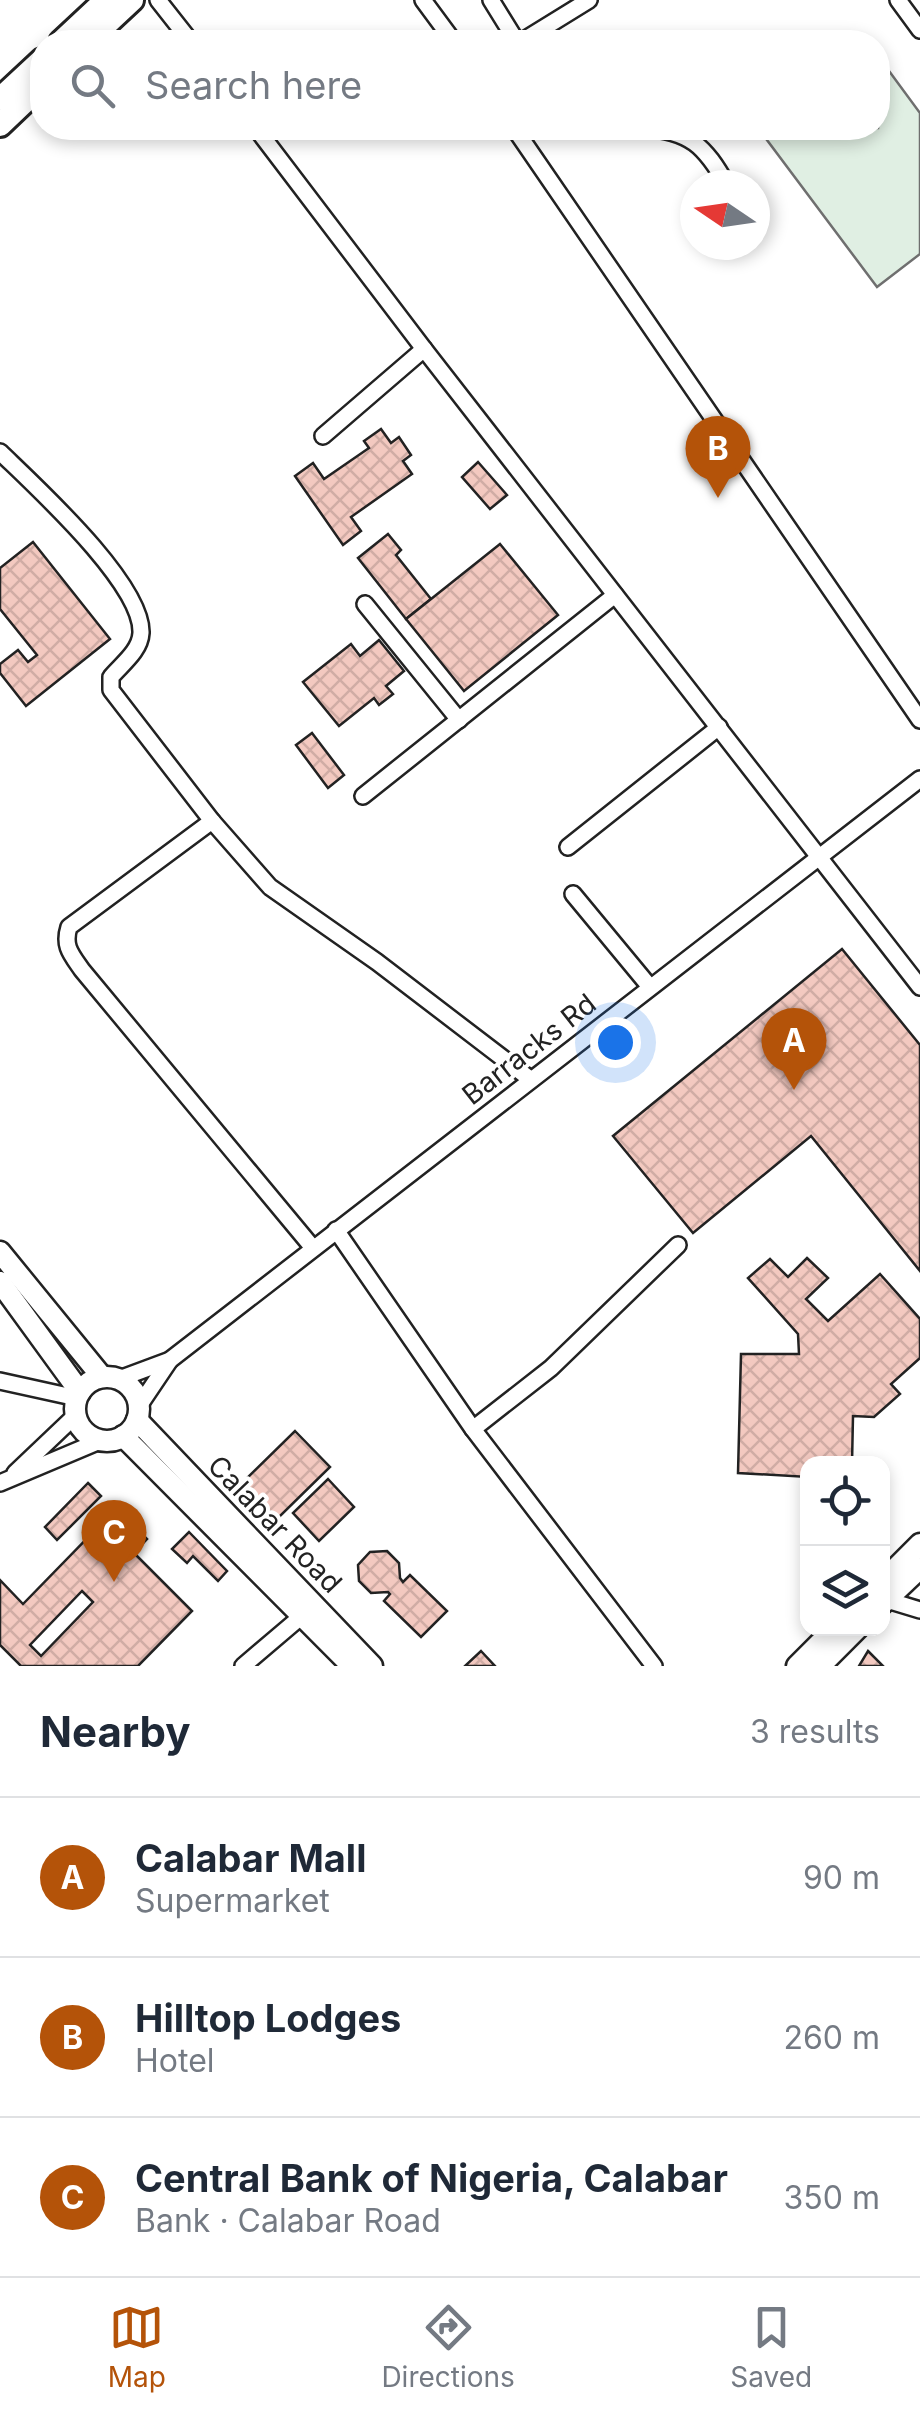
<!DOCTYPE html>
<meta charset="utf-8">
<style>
body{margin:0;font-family:Inter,sans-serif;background:#f2f2f3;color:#1f2937}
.controls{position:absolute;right:30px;bottom:30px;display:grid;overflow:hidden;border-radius:20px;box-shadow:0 5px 15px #0003}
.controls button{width:90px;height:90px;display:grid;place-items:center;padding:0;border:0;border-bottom:2px solid #e0e1e3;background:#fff;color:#1f2937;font:50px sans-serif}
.compass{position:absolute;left:680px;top:170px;width:90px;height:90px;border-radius:50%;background:#fff;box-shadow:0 5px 15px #0003;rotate:283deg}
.you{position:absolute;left:615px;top:1042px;width:35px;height:35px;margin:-25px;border:8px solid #fff;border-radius:50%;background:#1a73e8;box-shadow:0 0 0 15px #1a73e833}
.badge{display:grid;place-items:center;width:65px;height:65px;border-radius:50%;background:#b45309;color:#fff;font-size:32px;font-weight:700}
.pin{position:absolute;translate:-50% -82px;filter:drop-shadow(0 2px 5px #0008)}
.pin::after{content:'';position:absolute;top:52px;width:35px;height:30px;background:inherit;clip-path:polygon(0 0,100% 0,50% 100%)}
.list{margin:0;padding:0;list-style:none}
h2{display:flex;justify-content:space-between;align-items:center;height:130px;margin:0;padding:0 40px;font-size:42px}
h2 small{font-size:32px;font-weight:400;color:#747a83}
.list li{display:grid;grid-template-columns:65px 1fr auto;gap:30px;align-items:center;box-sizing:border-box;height:160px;padding:0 40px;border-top:2px solid #e0e1e3}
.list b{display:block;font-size:38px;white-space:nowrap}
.list p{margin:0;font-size:32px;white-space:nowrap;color:#747a83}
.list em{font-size:32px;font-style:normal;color:#747a83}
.icon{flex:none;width:55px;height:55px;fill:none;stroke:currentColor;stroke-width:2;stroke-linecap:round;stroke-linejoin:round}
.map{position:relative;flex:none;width:920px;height:1666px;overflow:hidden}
.search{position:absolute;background:#fff;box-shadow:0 5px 15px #0003;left:30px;right:30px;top:30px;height:110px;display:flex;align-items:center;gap:25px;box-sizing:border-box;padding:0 35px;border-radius:40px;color:#747a83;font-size:38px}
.sheet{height:610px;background:#fff}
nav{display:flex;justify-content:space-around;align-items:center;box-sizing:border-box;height:140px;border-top:2px solid #e0e1e3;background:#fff;font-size:28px;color:#747a83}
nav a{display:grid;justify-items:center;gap:5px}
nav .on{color:#b45309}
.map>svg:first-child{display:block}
</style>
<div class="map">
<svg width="920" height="1666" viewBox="0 0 920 1666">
<defs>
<pattern id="building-cross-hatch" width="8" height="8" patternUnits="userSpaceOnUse" patternTransform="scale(2.5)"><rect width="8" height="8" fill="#f3c9c0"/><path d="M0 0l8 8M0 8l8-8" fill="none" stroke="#d0aca5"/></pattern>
</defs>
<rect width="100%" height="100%" fill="#fff"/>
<path fill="#e0efe3" stroke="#6f6f6f" stroke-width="2.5" d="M878,56l42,57v141l-43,33 -119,-159h120z"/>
<g fill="url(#building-cross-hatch)" stroke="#222" stroke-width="2.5" fill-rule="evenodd">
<path d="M381,429l10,14 8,-6 12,18 -8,6 9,13 -61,43 10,14 -18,14 -48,-69 18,-13 11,16 45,-31 -5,-7z"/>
<path d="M478,462l29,33 -17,14 -28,-32z"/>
<path d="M388,534l13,16 -5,5 35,44 -25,20 -48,-61z"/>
<path d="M33,542l77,97 -84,67 -26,-33v-9l18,-14 10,12 9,-7 -37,-46v-41z"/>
<path d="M500,544l58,71 -94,76 -58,-72z"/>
<path d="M379,640l25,31 -18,15 7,8 -14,11 -5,-7 -35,28 -36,-44 48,-38 9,12z"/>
<path d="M312,733l32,42 -16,13 -32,-43z"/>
<path d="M842,949l78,96v226l-109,-135 -118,97 -80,-97z"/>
<path d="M807,1258l21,20 -22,21 22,22 52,-47 40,45v39l-29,26 9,10 -26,23 -21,-1 -1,48h-44v13l-70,-4 3,-119h58l-1,-20 -50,-56 22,-19 18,18z"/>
<path d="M295,1431l35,36 -53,52 -35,-36z"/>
<path d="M328,1479l26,28 -35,34 -26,-28z"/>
<path d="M88,1483l13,13 -44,44 -12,-13z"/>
<path d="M103,1522l16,16 13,-14 15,15 -13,14 58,58 -54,55h-117l-21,-21v-65l23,24zM82,1591l11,11 -52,54 -11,-11z"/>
<path d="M189,1532l38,39 -9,10 -25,-25 -6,7 -15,-14z"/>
<path d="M387,1551l12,12 1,15 3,4 7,-7 37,36 -26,26 -37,-36 6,-7 -2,-2 -17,1 -12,-12 -1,-16 12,-13z"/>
<path d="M481,1651l14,15h-30z"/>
<path d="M868,1651l15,15h-24z"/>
</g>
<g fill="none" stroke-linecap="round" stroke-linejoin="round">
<defs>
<g id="minor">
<path d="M158,0l33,42"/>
<path d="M423,0l31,42"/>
<path d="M491,0l26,42"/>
<path d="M898,0l22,30"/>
<path d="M521,42l68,-42"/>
<path d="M256,128l168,221 496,638"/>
<path d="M514,128l406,592"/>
<path d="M644,128c46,3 61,18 83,57"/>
<path d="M323,436l101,-87"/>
<path d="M0,452c36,35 143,132 141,181 -1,18 -19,31 -30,44v13l101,131 58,66 107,75 153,117"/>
<path d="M365,604l94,116"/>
<path d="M363,796l252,-201"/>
<path d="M212,821l-143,106c-6,19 2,27 13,43l231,278"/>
<path d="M568,847l151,-120"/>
<path d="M573,894l77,93"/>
<path d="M336,1230l137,199 181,237"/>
<path d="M119,1379l51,-19 750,-581"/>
<path d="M0,1381l77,17"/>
<path d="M139,1406l31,-46"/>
<path d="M473,1429l78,-61 127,-123"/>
<path d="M15,1473l61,-58"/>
<path d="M0,1483l102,-43"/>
<path d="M887,1600l33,10"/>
<path d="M243,1666l60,-51"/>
</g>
<g id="major">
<path d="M0,1252l102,125"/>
<path d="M0,1282l80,110"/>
<circle cx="107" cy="1409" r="32"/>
<path d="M137,1420l235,246"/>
<path d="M123,1436l229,230"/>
<path d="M882,1582l38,-38"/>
<path d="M882,1604l38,-36"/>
<path d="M797,1666l38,-38"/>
<path d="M820,1666l38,-38"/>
</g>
<g id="highway">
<path d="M61,42l45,-42"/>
<path d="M87,42l45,-42"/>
<path d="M0,99l42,-39"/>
<path d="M0,125l42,-40"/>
</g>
</defs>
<use href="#minor" stroke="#222" stroke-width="20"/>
<use href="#major" stroke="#222" stroke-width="25"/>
<use href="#highway" stroke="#222" stroke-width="28"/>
<use href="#minor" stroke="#fff" stroke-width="15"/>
<use href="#major" stroke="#fff" stroke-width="20"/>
<use href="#highway" stroke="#fff" stroke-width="22"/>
</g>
<g text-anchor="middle" stroke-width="8" stroke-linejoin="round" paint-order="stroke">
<g font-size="28" fill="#222" stroke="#fff">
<text transform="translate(529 1049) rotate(-38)" y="10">Barracks Rd</text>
<text transform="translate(275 1524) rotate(46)" y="10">Calabar Road</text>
</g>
</g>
</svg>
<div class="controls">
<button><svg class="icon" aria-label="locate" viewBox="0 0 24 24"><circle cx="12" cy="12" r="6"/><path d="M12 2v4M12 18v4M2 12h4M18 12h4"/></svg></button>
<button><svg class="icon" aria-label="layers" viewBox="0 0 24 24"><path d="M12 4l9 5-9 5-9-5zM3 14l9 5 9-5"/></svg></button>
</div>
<svg class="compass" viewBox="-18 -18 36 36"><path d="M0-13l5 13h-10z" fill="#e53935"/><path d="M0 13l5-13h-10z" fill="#747a83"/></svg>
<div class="you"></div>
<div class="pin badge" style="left:794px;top:1090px">A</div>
<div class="pin badge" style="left:718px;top:498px">B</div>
<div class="pin badge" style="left:114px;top:1582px">C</div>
<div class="search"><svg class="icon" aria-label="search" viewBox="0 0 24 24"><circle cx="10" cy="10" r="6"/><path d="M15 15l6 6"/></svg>Search here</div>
</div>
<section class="sheet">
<h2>Nearby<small>3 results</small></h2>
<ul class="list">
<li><span class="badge">A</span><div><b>Calabar Mall</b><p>Supermarket</p></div><em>90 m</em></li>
<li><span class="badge">B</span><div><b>Hilltop Lodges</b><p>Hotel</p></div><em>260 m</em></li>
<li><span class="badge">C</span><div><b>Central Bank of Nigeria, Calabar</b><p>Bank · Calabar Road</p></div><em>350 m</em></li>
</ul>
</section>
<nav>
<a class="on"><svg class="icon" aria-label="map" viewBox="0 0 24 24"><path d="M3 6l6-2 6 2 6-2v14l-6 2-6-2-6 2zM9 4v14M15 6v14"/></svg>Map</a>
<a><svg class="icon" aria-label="directions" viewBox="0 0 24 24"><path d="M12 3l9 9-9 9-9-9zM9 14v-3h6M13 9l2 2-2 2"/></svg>Directions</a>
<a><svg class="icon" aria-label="saved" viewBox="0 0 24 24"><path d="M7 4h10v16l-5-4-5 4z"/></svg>Saved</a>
</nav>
